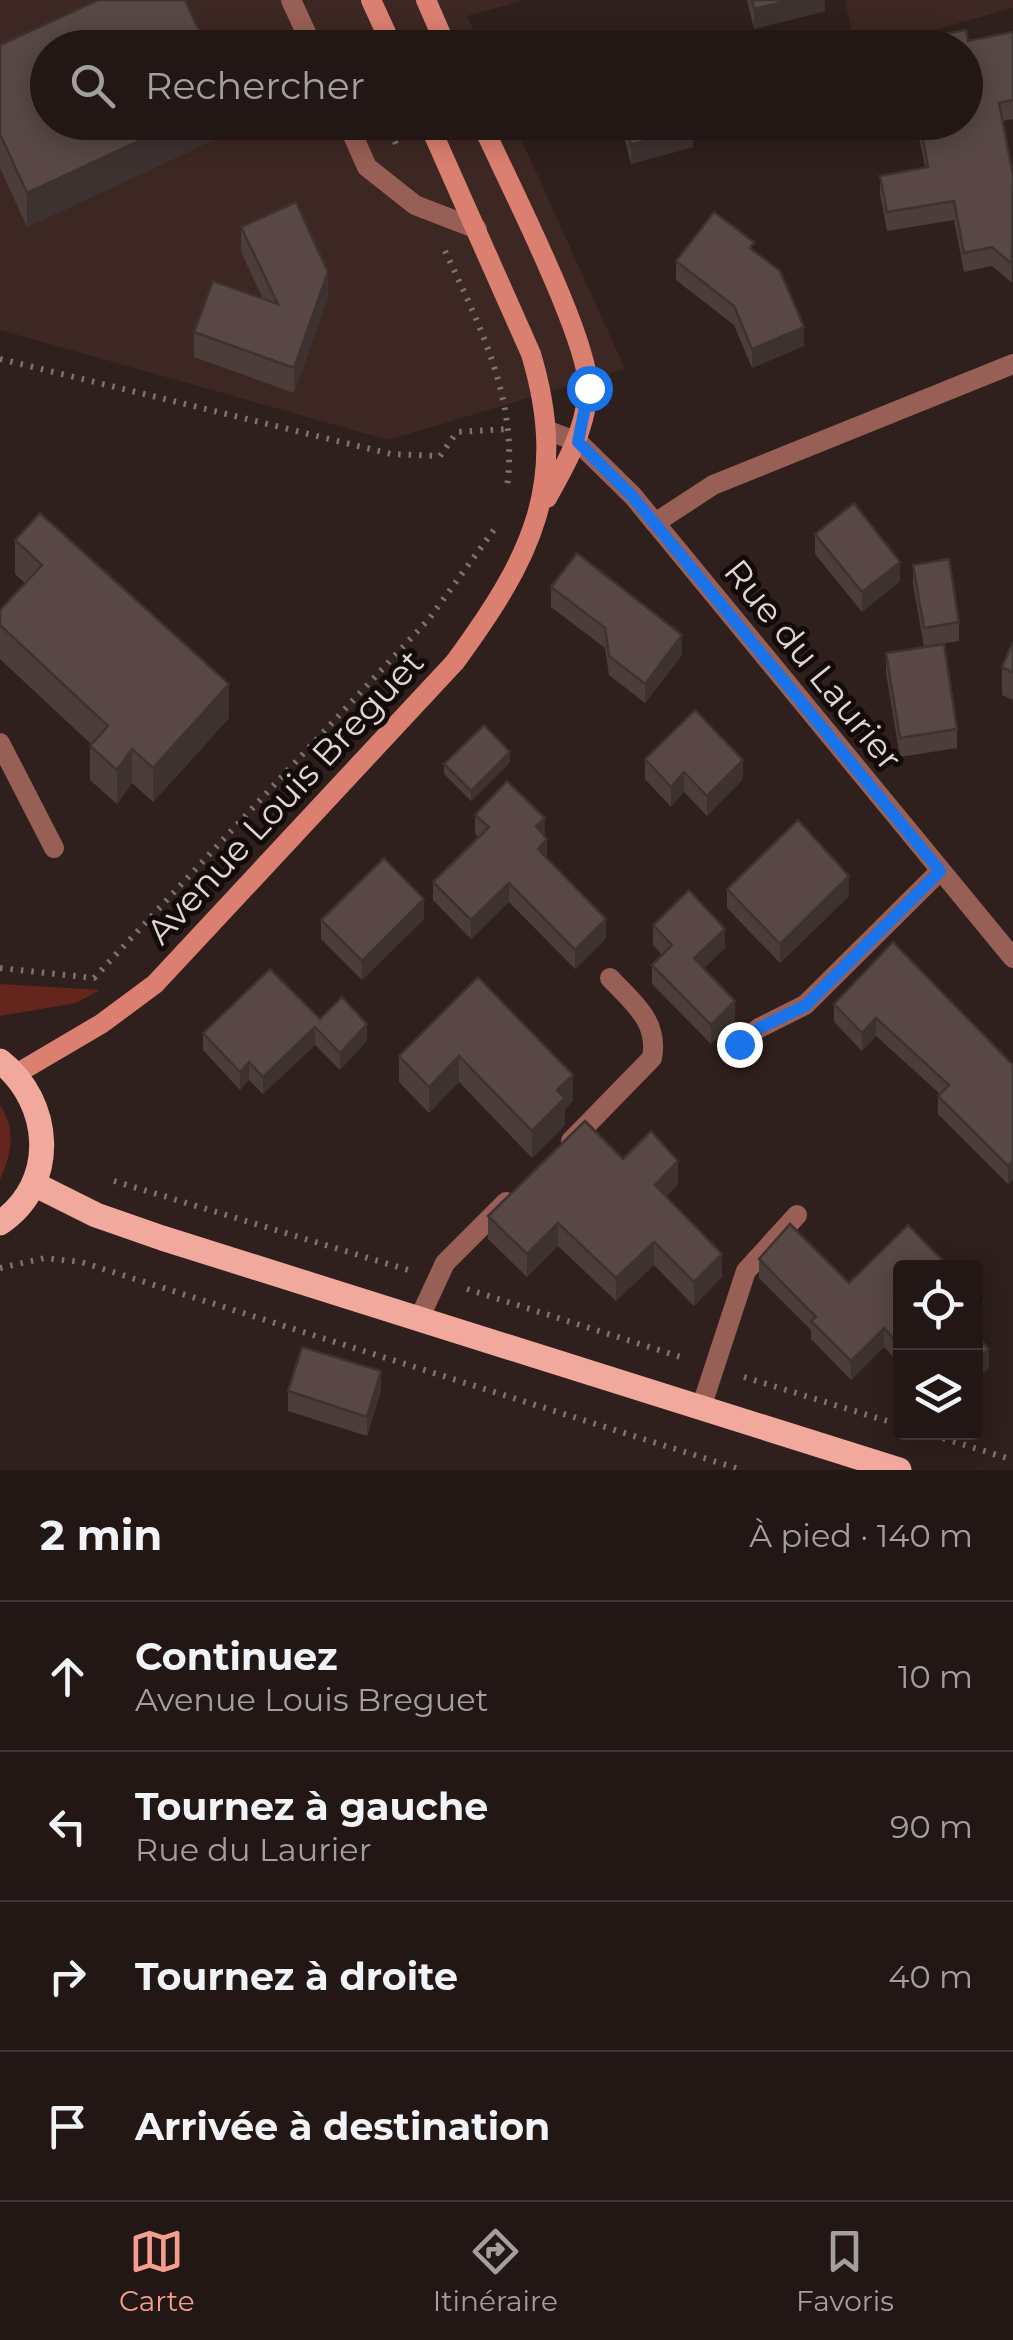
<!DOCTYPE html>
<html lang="fr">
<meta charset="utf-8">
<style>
body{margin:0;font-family:Montserrat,sans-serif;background:#2b201f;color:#f1f3f6}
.controls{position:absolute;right:30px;bottom:30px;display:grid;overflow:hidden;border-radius:10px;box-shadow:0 5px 25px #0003}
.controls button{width:90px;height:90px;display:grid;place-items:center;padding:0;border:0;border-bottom:2px solid #403635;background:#231716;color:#f1f3f6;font:50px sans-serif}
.stop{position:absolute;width:30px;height:30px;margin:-22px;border:8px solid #1a73e8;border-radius:50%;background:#fff}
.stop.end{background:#1a73e8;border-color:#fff;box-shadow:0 2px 10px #0008}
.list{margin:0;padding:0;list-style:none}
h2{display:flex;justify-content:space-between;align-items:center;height:130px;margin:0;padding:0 40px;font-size:42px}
h2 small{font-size:32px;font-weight:400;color:#a39fa1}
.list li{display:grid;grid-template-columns:65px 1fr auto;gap:30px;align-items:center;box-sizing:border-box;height:150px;padding:0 40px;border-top:2px solid #403635}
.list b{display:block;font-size:38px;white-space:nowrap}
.list p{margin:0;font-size:32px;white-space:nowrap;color:#a39fa1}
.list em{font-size:32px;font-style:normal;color:#a39fa1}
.icon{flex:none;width:55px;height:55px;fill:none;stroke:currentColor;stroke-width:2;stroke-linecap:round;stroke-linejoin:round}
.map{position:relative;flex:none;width:1013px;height:1470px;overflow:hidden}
.search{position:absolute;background:#231716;box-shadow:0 5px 25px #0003;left:30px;right:30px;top:30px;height:110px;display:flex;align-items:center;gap:25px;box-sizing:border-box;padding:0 35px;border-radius:55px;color:#a39fa1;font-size:38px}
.sheet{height:730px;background:#231716}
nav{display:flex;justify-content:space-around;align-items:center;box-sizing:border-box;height:140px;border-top:2px solid #403635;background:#231716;font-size:28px;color:#a39fa1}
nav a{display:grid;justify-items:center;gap:5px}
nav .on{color:#f59d8f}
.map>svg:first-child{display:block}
</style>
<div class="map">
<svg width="1013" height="1470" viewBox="0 0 1013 1470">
<rect width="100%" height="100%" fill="#2f1f1d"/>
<g fill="#3d2723">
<path d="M0,0h525l-58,16 14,31 -433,1v74l466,1 111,246 -237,71 -388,-110z"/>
<path d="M845,0h168v8l-140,39 -18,1z"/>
</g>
<g fill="#64251d">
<path d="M0,984l100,6 -24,13 -76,13z"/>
<path d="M0,1105c16,24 12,49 0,74z"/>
</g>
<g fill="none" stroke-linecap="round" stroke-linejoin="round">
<g stroke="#7f716f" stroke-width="6" stroke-dasharray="2.5 8" stroke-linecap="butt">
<path d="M387,122l11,27"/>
<path d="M445,251c35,75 74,151 62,236"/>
<path d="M0,359l391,95 49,2 17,-24 51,-3"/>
<path d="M0,968l94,10 335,-359 67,-92"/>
<path d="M114,1181l294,89"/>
<path d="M0,1268l45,-10 36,4 661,208"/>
<path d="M467,1289l217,69"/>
<path d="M744,1377l156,48"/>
<path d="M923,1432l90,28"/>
</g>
<g stroke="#985f56" stroke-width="20">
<path d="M291,0l22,48"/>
<path d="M347,122l20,45 48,38 62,24"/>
<path d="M0,743l54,105"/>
<path d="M739,1044l20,-16 46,-23 135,-134"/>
<path d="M571,1141l81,-83c7,-37 -19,-55 -42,-80"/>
<path d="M419,1319l26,-56 61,-61"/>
<path d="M701,1408l45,-137 51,-56"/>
</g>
<g stroke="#985f56" stroke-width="20">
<path d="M549,431l29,11 55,54 380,462"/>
<path d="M655,523l58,-38 300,-121"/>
</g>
<g stroke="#db7f71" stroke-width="20">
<path d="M371,0l22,48"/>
<path d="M426,0l21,48"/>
<path d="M481,122c23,52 112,224 107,270 -4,41 -22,72 -41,106"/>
<path d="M16,1074l85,-50 54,-40 300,-322c76,-104 115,-178 76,-308l-103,-232"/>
</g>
<g stroke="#f1a99d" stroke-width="25">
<path d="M0,1061c52,41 59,122 0,162"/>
<path d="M34,1184l62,31 66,23 737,232"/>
</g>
</g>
<g fill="#4c3d3a">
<path d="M747,0h78v11l-71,18z"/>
<path d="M1013,32v87l-10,2 10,54 -1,108 -20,-17 -28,6 -10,-52 -67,11 -7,-37v-18l45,-9 -9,-45h50v-74h-61v-6l63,-1z"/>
<path d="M0,45l231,77v10l-204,95 -27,-59z"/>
<path d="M620,122h72l1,25 -62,17z"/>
<path d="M241,227l87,70 -34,96 -100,-36v-25l69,-33 -22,-47z"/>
<path d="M754,251l50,95 -52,22 -18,-43 -58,-45v-19z"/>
<path d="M815,534l85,47 -38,31 -47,-58z"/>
<path d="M15,540l214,178 -76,84 -21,-19 -15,21 -27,-24v-34l1,-2 -91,-85v-49l25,-27 -10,-9z"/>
<path d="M913,565l46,57v19l-35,6 -11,-63z"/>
<path d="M551,587l131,68 -37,48 -36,-28 -4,-27 -54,-41z"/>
<path d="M1013,642v58l-11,-5v-28z"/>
<path d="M886,653l71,76v19l-57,9 -14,-84z"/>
<path d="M645,759l98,20 -36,37 -23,-24 -13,15 -26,-28z"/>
<path d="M510,762l-39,39 -27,-27v-10z"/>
<path d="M475,815l70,21 2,22 59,80 -31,31 -66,-67 -38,37 -38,-39v-18l46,-45 -4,-3z"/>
<path d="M727,889l122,7 -69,67 -53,-55z"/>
<path d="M424,919l-62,61 -41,-41v-19z"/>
<path d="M653,925l72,23 -21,20 31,53 -24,23 -59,-60v-19l10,-10 -9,-10z"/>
<path d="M478,977l95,124 -8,8v16l-33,33 -73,-76 -30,31 -30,-31v-26z"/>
<path d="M834,1004l179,61v114l-5,5 -70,-70v-18l2,-2 -64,-58 -14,15 -28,-29z"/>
<path d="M320,1019l47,22 -27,29 -25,-25 -52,49 -14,-14 -9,10 -37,-40v-17z"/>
<path d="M678,1184l-12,13 56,80 -28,29 -40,-41 -38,36 -58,-55 -31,31 -39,-38v-23z"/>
<path d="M759,1259l90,24 51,-15v96l-16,-17 -33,33 -40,-41v-9l-52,-52z"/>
<path d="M381,1390l-14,46 -79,-25v-20z"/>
</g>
<g fill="#3e3230">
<path d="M791,0h34v11l-71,18v-20z"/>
<path d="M180,122h51v10l-204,95v-34z"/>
<path d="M693,127v20l-62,17v-19z"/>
<path d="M328,272v25l-34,96v-25z"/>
<path d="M804,327v19l-52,22v-19z"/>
<path d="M900,562v19l-38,31v-20z"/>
<path d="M682,635v20l-37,48v-19z"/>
<path d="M229,684v34l-76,84v-34z"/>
<path d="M132,749v34l-15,21v-34z"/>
<path d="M510,752v10l-39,39v-10z"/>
<path d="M743,760v19l-36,37v-20z"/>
<path d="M684,772v20l-13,15v-20z"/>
<path d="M545,818v19l-9,-11z"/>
<path d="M547,839v18l-9,11v-19z"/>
<path d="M849,876v20l-69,67v-19z"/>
<path d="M509,883v19l-38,37v-19z"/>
<path d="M424,899v20l-62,61v-19z"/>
<path d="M606,919v19l-31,31v-19z"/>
<path d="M725,929v19l-31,29v-19z"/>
<path d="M735,1001v20l-24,23v-19z"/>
<path d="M876,1018v18l-14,15v-18z"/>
<path d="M367,1024v17l-27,29v-17z"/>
<path d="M315,1027v18l-52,49v-17z"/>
<path d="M459,1056v26l-30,31v-26z"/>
<path d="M249,1062v18l-9,10v-18z"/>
<path d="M573,1075v26l-8,8v16l-33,33v-27l25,-41z"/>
<path d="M678,1161v23l-23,24v-23z"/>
<path d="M1013,1161v18l-5,5v-18z"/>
<path d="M558,1223v23l-31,31v-23z"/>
<path d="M654,1242v23l-38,36v-23z"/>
<path d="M722,1254v23l-28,29v-24z"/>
<path d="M983,1302v18l-7,8v-19z"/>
<path d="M884,1328v19l-33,33v-19z"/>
<path d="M989,1349v19l-13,12v-18z"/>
<path d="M381,1371v19l-14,46v-19z"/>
</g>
<g fill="#584744" stroke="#3e3230" stroke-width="2.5">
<path d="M98,0h87l22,48h-159v74h132l-153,71 -27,-59v-89z"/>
<path d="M752,0h39l-37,9z"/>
<path d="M966,30l2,11 45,-9v68l-14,3 14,72 -1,89 -20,-17 -28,6 -10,-52 -67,11 -7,-36 48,-9 -8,-45h46v-74h-60l-1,-6z"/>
<path d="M670,41l2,7h-27z"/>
<path d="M625,122h67l1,5 -62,18z"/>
<path d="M296,202l32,70 -34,96 -100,-36 19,-51 65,23 -37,-77z"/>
<path d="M714,212l40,30 -4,6 30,23 24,56 -52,22 -18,-43 -58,-45z"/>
<path d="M854,503l46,59 -38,30 -47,-58z"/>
<path d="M40,513l189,171 -76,84 -21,-19 -15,21 -27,-24 18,-20 -108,-101v-15l42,-45 -27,-25z"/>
<path d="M577,553l105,82 -37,49 -36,-28 -4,-28 -54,-41z"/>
<path d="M949,559l10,63 -35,6 -11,-63z"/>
<path d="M1013,642v31l-11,-6z"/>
<path d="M944,644l13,85 -57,9 -14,-85z"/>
<path d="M695,710l48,50 -36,36 -23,-24 -13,15 -26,-28z"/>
<path d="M484,725l26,27 -39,39 -27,-27z"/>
<path d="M507,781l38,37 -9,8 11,13 -9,10 68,70 -31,31 -66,-67 -38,37 -38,-38 56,-55 -14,-12z"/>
<path d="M798,820l51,56 -69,68 -53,-55z"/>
<path d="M384,858l40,41 -62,62 -41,-41z"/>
<path d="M689,890l36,39 -31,29 41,43 -24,24 -59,-60 20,-20 -19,-20z"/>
<path d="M893,942l120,123v96l-5,5 -70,-70 11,-11 -73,-67 -14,15 -28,-29z"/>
<path d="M270,969l50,50 22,-22 25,27 -27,29 -25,-26 -52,50 -14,-15 -9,10 -37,-39z"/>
<path d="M478,977l95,98 -16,15 8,8 -33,33 -73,-75 -30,31 -30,-31z"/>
<path d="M585,1121l38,38 28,-28 27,30 -23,24 67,69 -28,28 -40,-40 -38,36 -58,-55 -31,31 -39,-38z"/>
<path d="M790,1224l59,59 59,-58 42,43h-50v78l-16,-18 -33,33 -40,-40 5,-4 -57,-58z"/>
<path d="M976,1294l7,8 -7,7z"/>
<path d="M976,1335l13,14 -13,13z"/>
<path d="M302,1347l79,24 -14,46 -79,-26z"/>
</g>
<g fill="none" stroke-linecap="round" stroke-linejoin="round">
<path stroke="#1a73e8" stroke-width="12" d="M589,388l-11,54 54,54 308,375 -135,135 -46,22 -20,16"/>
</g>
<g text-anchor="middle" stroke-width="10" stroke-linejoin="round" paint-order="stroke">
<g font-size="35" fill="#e0d5d3" stroke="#120b0a">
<text transform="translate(813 665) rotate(51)" y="12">Rue du Laurier</text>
<text transform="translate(285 797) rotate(-47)" y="12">Avenue Louis Breguet</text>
</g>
</g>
</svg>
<div class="controls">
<button><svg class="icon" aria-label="locate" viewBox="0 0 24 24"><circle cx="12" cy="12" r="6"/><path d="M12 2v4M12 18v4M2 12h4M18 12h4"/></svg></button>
<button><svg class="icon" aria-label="layers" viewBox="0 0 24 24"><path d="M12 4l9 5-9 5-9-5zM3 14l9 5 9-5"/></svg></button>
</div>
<div class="stop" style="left:589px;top:388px"></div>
<div class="stop end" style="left:739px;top:1044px"></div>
<div class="search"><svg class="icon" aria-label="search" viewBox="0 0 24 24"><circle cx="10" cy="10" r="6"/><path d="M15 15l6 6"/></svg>Rechercher</div>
</div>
<section class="sheet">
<h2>2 min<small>À pied · 140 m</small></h2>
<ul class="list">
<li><svg class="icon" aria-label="ahead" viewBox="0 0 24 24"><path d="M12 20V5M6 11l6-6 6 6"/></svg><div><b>Continuez</b><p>Avenue Louis Breguet</p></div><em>10 m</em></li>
<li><svg class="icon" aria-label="left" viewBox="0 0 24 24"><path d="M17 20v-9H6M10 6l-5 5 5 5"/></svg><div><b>Tournez à gauche</b><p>Rue du Laurier</p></div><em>90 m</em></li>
<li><svg class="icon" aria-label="right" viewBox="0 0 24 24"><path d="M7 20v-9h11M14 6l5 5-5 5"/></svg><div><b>Tournez à droite</b></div><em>40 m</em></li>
<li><svg class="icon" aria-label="arrive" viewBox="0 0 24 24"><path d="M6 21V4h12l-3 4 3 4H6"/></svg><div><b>Arrivée à destination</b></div></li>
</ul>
</section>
<nav>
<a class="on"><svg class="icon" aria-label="map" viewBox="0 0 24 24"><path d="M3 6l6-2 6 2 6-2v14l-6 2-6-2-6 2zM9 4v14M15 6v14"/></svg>Carte</a>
<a><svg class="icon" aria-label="directions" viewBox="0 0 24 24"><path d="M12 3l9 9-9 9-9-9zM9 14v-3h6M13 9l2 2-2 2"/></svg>Itinéraire</a>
<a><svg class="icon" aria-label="saved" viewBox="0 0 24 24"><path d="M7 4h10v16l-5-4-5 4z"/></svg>Favoris</a>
</nav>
